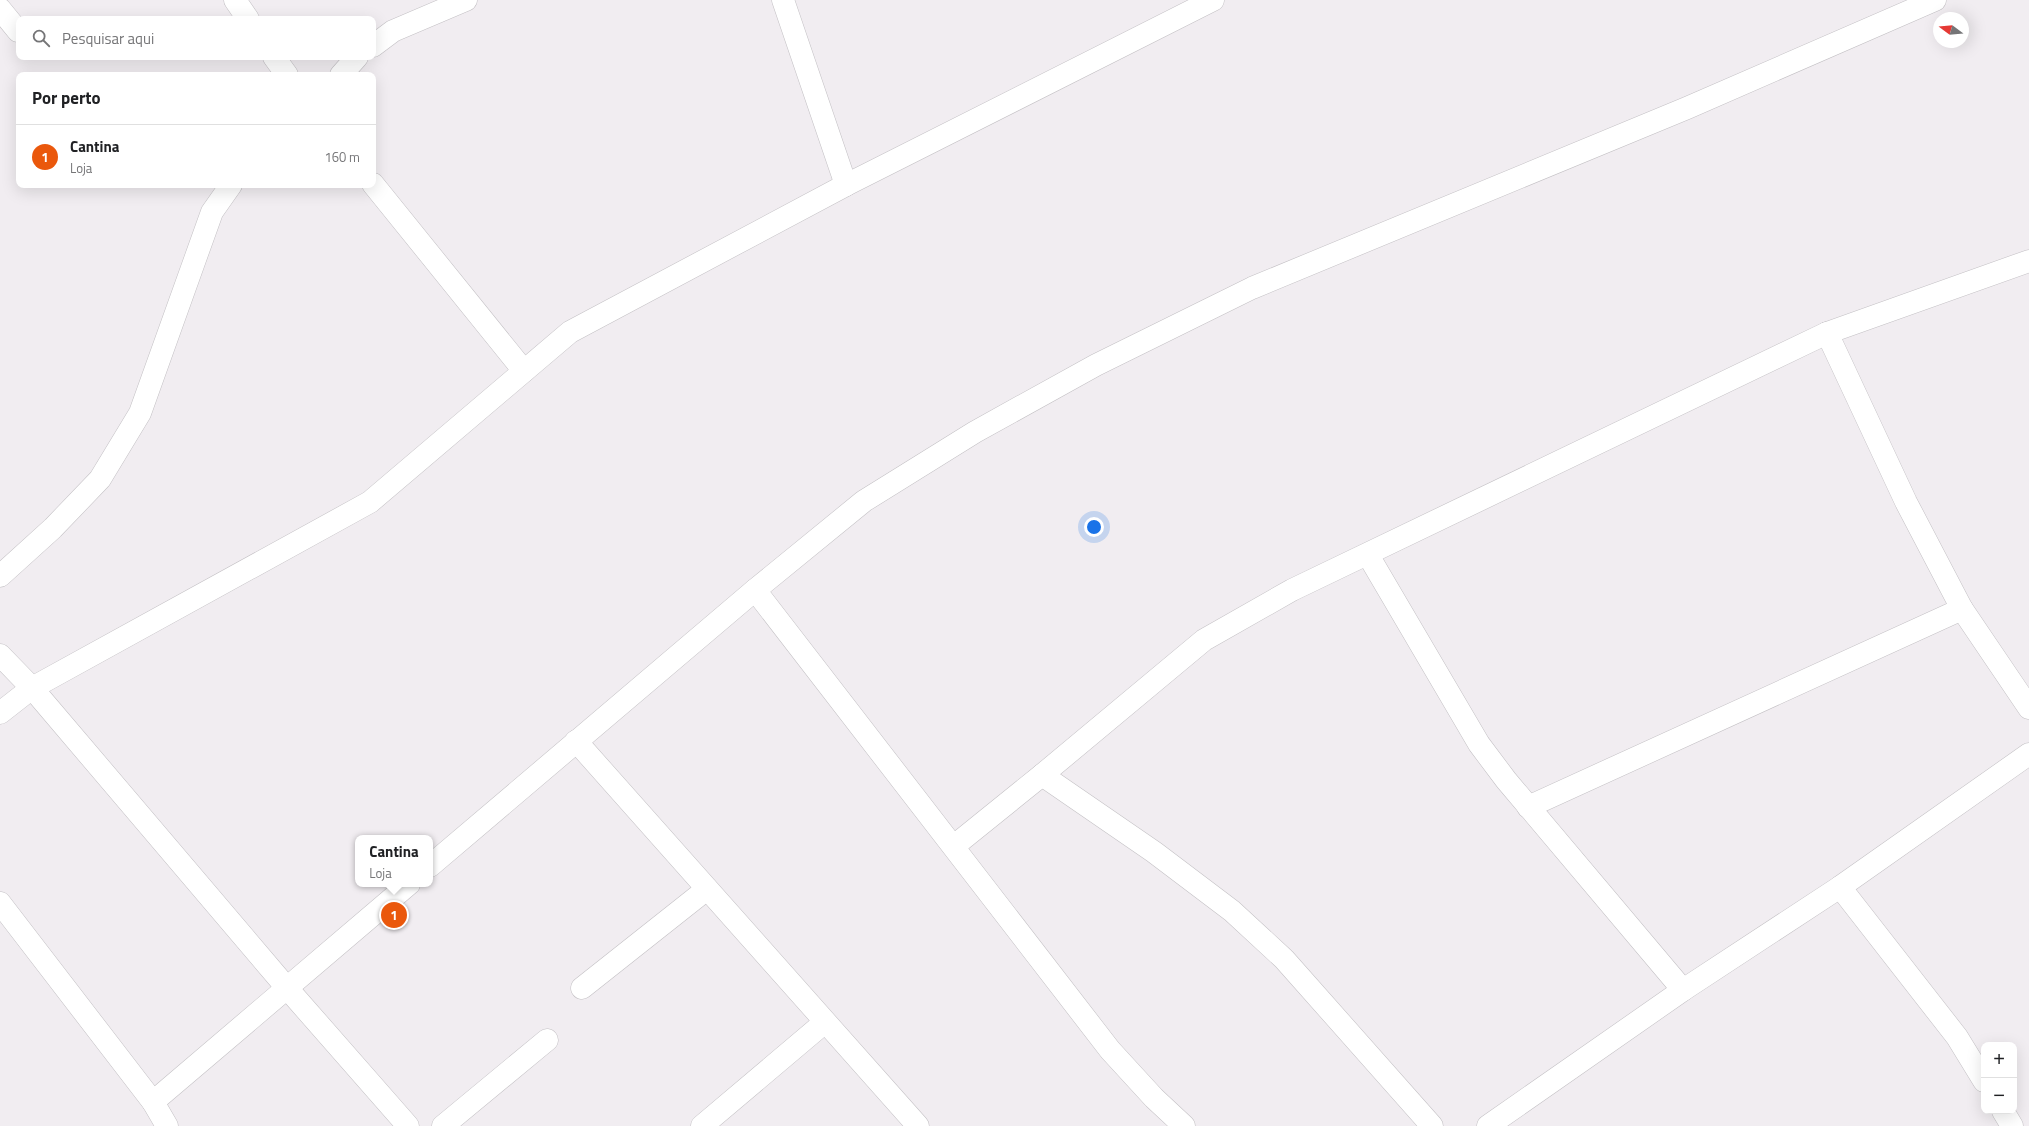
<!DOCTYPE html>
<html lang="pt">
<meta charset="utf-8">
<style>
body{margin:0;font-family:"Titillium Web",sans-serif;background:#f6f6f6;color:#202124}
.controls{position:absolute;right:12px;bottom:12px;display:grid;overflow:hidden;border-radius:8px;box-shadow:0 4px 16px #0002}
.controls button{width:36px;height:36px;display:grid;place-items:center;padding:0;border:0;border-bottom:1px solid #e0e0e0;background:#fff;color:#202124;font:20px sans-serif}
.compass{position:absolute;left:1933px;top:12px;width:36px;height:36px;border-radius:50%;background:#fff;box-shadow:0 4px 16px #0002;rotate:286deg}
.you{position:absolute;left:1094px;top:527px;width:14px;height:14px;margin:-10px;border:3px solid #fff;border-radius:50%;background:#1a73e8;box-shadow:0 0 0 6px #1a73e833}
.badge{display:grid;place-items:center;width:26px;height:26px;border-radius:50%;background:#ea580c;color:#fff;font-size:13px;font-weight:700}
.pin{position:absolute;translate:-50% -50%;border:2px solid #fff;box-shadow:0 1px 4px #0006}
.popup{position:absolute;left:355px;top:835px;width:78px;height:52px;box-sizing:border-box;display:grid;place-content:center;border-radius:8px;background:#fff;filter:drop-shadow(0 1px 3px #0005);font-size:13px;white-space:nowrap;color:#757577}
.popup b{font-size:15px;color:#202124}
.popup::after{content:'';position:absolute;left:50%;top:100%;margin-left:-8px;border:8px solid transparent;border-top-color:#fff}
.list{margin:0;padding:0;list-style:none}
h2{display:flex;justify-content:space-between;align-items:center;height:52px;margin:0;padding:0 16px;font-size:17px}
h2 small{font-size:13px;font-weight:400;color:#757577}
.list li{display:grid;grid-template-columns:26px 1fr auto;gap:12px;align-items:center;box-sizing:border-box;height:64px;padding:0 16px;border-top:1px solid #e0e0e0}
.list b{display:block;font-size:15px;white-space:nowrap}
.list p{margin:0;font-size:13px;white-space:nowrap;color:#757577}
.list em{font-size:13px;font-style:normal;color:#757577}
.icon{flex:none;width:22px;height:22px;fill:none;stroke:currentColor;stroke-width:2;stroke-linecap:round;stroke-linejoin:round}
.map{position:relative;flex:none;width:2029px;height:1126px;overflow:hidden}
.search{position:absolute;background:#fff;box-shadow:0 4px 16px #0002;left:16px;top:16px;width:360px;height:44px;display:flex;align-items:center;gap:10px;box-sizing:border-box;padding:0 14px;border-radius:8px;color:#757577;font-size:15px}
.panel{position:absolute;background:#fff;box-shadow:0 4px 16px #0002;left:16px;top:72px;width:360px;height:116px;border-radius:8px}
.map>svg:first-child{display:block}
</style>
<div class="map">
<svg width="2029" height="1126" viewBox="0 0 2029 1126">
<rect width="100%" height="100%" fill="#f1edf1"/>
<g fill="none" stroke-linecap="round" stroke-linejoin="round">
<defs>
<g id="minor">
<path d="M235,0l13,19"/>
<path d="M783,0l63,185"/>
<path d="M0,9l18,22"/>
<path d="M373,46l20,-15 73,-31"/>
<path d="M274,57l13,18"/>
<path d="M341,75l16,-18"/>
<path d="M373,184l151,187"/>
<path d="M1827,333l79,169 56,107 67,99"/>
<path d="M1368,555l111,189 27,36 177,210"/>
<path d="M0,576l53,-48 47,-49 40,-66 72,-201 19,-27"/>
<path d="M755,590l355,460 44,48 30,28"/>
<path d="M0,655l32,33 255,300 121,138"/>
<path d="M0,713l32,-25 338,-186 200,-170 276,-147 367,-185"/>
<path d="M576,741l342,385"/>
<path d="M1042,775l112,77 78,59 52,48 148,167"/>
<path d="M1528,807l434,-198"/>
<path d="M954,846l88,-71 162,-135 88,-50 535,-257 202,-72"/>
<path d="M430,866l325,-276 109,-89 111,-69 121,-67 156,-77 435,-180 248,-108"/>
<path d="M1840,887l117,150 27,44"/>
<path d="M0,903l153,199 14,24"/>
<path d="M582,988l125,-99"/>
<path d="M153,1102l256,-218"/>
<path d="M2003,1111l9,15"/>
<path d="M443,1126l104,-86"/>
<path d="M702,1126l123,-104"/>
<path d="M1488,1126l195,-136 157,-103 189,-133"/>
</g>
</defs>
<use href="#minor" stroke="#c3c0c4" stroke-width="23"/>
<use href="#minor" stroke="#fff" stroke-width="22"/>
</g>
</svg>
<div class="controls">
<button>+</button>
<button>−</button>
</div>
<svg class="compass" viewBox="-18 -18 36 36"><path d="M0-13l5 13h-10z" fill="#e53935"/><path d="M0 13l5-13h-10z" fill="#757577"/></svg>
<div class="you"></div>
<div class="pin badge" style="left:394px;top:915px">1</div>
<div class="popup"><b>Cantina</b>Loja</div>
<div class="search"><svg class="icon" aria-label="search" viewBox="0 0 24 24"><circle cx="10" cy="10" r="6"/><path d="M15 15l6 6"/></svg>Pesquisar aqui</div>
<section class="panel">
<h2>Por perto<small></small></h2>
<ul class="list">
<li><span class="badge">1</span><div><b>Cantina</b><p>Loja</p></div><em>160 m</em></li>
</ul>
</section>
</div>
